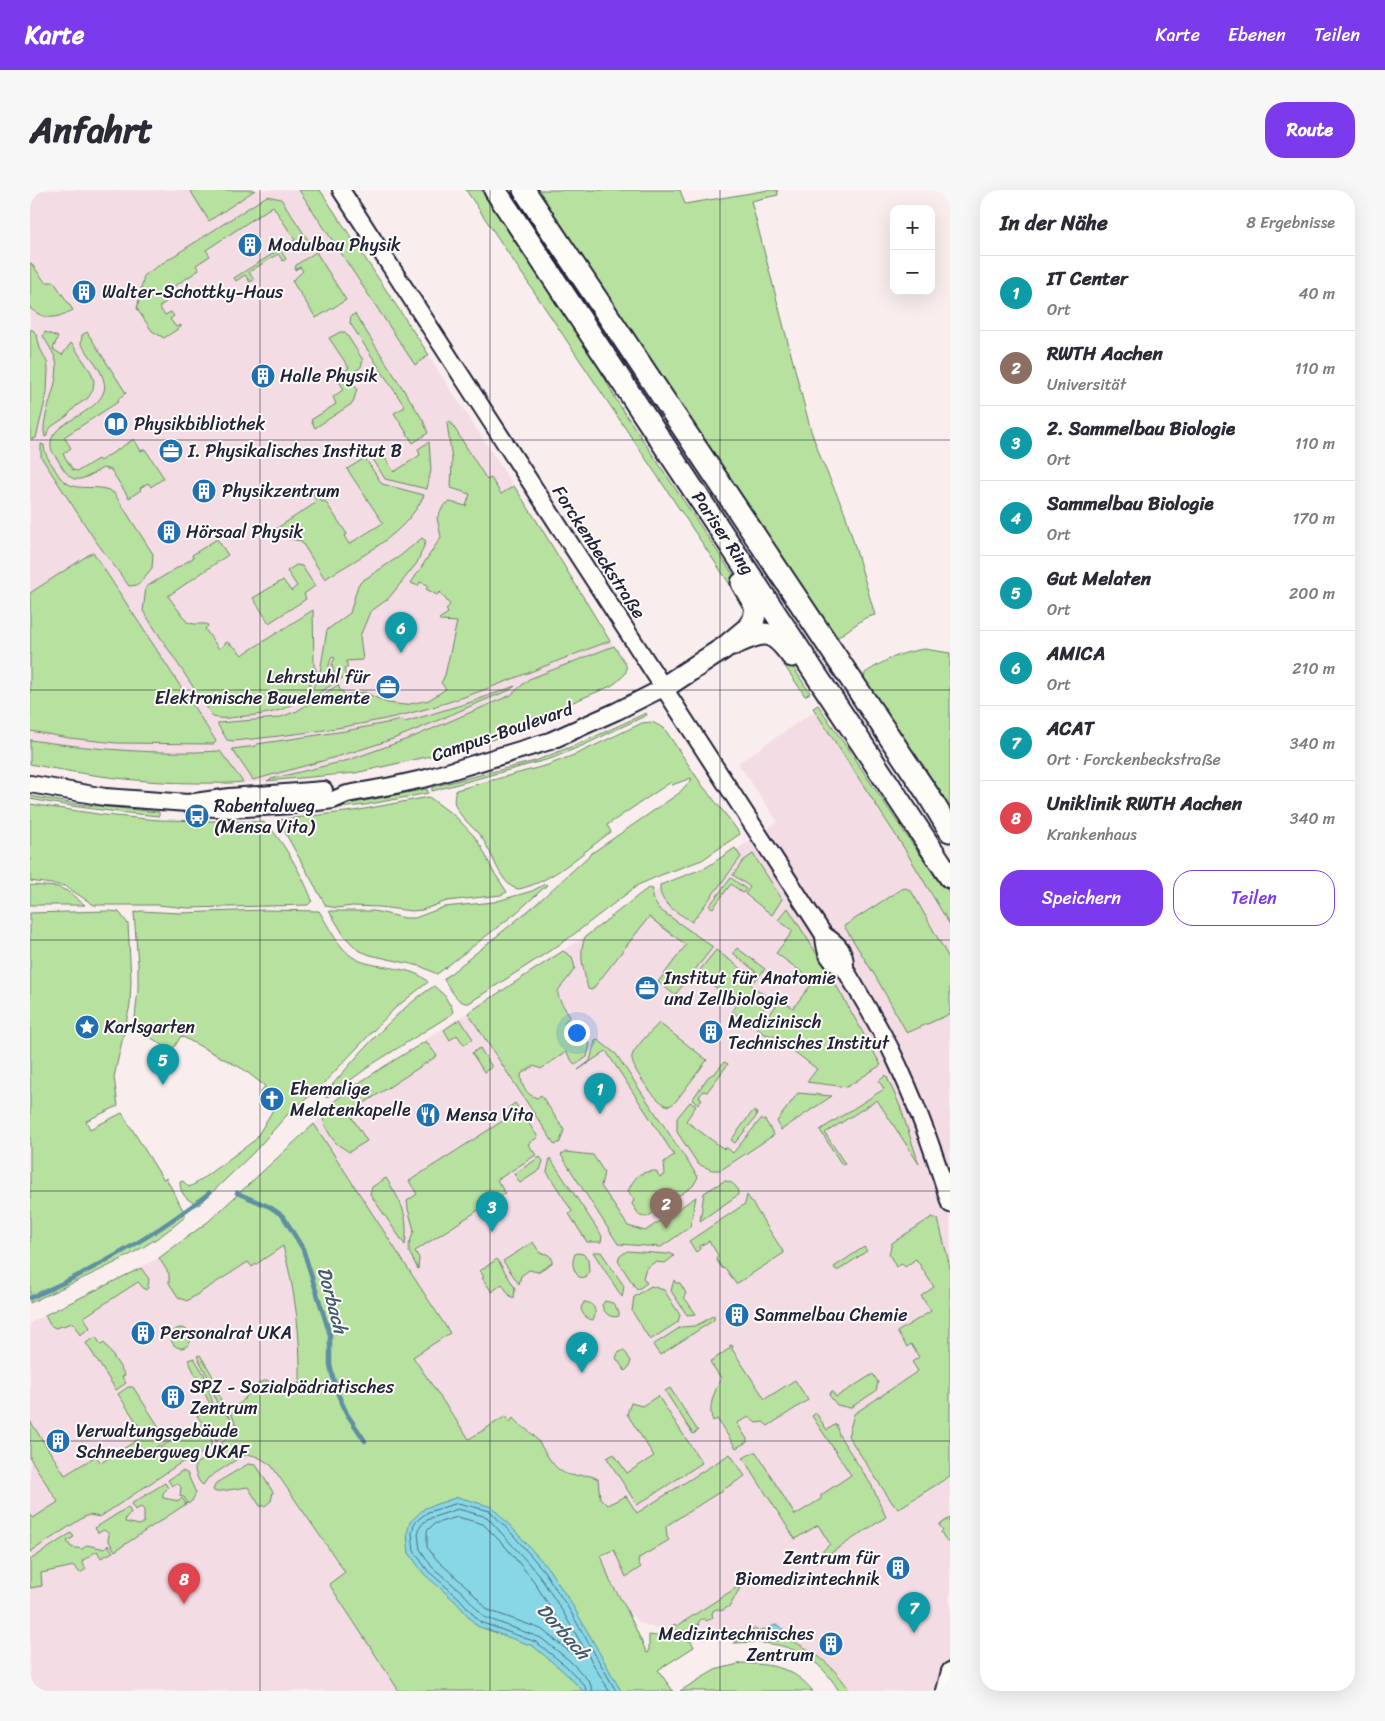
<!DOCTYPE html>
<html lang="de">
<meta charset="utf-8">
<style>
body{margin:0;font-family:Sriracha,sans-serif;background:#f7f7f7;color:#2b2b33}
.controls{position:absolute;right:15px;top:15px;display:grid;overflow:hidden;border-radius:10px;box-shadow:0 5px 20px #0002}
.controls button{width:45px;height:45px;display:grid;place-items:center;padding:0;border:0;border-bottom:1px solid #e1e1e2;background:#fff;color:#2b2b33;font:25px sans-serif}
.you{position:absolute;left:546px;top:842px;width:18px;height:18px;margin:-12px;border:4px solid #fff;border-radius:50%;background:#1a73e8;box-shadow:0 0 0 8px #1a73e833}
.badge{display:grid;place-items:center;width:32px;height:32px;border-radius:50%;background:#7c3aed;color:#fff;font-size:16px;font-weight:700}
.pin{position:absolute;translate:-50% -41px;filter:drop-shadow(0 1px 2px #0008)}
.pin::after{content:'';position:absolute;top:26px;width:18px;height:15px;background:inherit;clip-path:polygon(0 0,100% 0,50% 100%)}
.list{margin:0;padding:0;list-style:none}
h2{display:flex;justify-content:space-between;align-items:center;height:65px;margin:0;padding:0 20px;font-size:21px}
h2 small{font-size:16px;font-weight:400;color:#7c7c81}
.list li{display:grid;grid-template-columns:32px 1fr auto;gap:15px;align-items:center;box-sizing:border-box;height:75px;padding:0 20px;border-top:1px solid #e1e1e2}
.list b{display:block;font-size:19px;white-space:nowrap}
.list p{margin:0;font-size:16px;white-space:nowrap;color:#7c7c81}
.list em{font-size:16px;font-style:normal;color:#7c7c81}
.actions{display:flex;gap:10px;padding:15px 20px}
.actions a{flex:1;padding:11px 0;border:1px solid #7c3aed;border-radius:20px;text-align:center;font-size:18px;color:#7c3aed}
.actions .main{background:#7c3aed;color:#fff}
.map{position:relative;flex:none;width:920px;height:1501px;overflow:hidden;border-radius:20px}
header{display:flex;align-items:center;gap:30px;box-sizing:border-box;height:70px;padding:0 25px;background:#7c3aed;color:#fff}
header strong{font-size:24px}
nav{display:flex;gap:28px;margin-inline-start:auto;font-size:18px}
.intro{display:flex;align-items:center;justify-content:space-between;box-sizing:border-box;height:120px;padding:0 30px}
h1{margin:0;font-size:35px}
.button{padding:12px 22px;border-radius:20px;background:#7c3aed;color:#fff;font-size:18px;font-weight:700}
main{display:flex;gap:30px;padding:0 30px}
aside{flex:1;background:#fff;border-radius:20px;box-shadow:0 5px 20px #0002}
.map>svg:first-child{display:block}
</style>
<header>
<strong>Karte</strong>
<nav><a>Karte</a><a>Ebenen</a><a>Teilen</a></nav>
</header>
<div class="intro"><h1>Anfahrt</h1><a class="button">Route</a></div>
<main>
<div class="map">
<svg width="920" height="1501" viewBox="0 0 920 1501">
<rect width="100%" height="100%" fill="#f9edee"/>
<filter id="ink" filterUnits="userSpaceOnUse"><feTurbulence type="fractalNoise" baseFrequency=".02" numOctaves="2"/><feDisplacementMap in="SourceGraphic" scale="10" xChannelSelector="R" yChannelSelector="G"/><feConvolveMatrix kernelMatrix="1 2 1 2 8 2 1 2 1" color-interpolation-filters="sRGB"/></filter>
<g filter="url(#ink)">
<g fill="#f4dce4">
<path d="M0,0h290l218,333 46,76 42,66 1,5 -3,6 -13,10 -80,34 -37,19 -74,21 -65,13 -112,10h-64l-74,-6 -75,-13z"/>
<path d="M788,519l132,202v780h-108l-13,-19 -33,-25 -33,-7 -30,4 -10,-16 -18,12 -54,-13 -13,-5 -12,-14 -121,-192 -36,24 -56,-83 37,-24 -136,-209 22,-24 36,-25 279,-182 56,-24 71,-47 -40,-59z"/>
<path d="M179,1031l43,46 31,-21 5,21 12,65v51l-53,47 98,143 -15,12 69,106h-369v-368l129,-65z"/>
</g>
<g fill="#b7e19e" stroke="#6c826c">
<path d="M160,0h65l-46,31z"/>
<path d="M269,0h21l109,165 -14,10z"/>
<path d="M436,0h15l103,150 34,63 124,185 5,22z"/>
<path d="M507,0h143l5,14 84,-14h8l1,5 -27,6 60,230 11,30 23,52 30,102 -10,3 -30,21z"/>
<path d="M237,6l14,3 29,44 -12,8 -5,-8 -12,8 5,8 -3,2 -5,-7 -29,18 5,8 -4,2 -5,-7 -9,6 -2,-3 61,-38 -22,-34 -67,44 4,6 -14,9 3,5 -36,24 4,7 -8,6 6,8 6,-3 3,4 -4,3 6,8 5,-2v2l-17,11 -12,-7 -15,-22 7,-34z"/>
<path d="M286,62l30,48 -30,18 -24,-37 11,-10 -3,-4 -5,3 1,-5z"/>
<path d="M0,73h1l14,19h9l19,28c-17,9 -28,11 -43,-2z"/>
<path d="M325,124l68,106 5,13 -15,10 -19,-30 11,-6 -55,-84 1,-7z"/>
<path d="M0,140h3l4,6 3,12 7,14 1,7 -1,24 -11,45 -3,1 -3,-1z"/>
<path d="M15,142l13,5 -5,12 9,6 9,-12 1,1 19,28 3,9 -1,9 -5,8 -12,8 -9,10 -16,11 -4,6v3l-2,1c-6,-19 16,-53 11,-76 -2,-8 -9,-18 -13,-25z"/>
<path d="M57,142l39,61 -7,5 -1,4 -54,35 7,11 -8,6 10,16 5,1 20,-12 2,2 34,-22 7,12 4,-2 19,29 -13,9 -3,-4 -8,5 1,2 -12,8 -18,-28 -8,-2c-8,4 -22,15 -31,10 -6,-4 -11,-12 -14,-18 -3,-4 -7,-9 -7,-14 -3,-24 46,-31 53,-55 4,-16 -15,-35 -23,-47l1,-9z"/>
<path d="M310,142h5l18,28 -2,7 -13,9 9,13 -4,14 -38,25 -4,-8 25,-16 -3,-7 11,-8 -8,-12 13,-9 -20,-30z"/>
<path d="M420,231l37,59 4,-2 10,16 13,-8 24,37 72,118c-67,24 -133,56 -203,73 -57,14 -116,21 -173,27l-7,-1 -9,-15v-2l60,-5 19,-7 41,-26 2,5 6,5 18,-3 23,11 18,2 24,-5 17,-11 -5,-6 4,-8 12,-53 -16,-1 -2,-2 9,-6 -2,-4 4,-4 -10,-13 -3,3 -11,-6 2,-4 -8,-3 -2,4 -7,-3 30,-46 -4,-19 7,-13 6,-3 16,4 4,-12 -19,-6 1,-28 -5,-37z"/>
<path d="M399,252l2,28 -4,19 -42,-10 -12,-20 9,-6 12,19 26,-17 -2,-6z"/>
<path d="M11,254l3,1c0,8 5,15 9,21 3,5 7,13 12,16 14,11 34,0 49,11l39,61 -1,14 -14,17 -9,1 -34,-46 -54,-83z"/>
<path d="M335,268l17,26 42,11c-18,40 -63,61 -99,84l-24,-38 -27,-5 -3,-4 46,-30 -5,-8 3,-2 7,10 3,-1 22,33 -3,2 5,8 34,-21 -36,-54z"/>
<path d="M392,348l4,3 -9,22 -29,36 -18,13 -10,24 3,24 -17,1 2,6 -4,2 2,7 -7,4 -6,-9 -1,-7 3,-6 -3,-1c-6,11 -2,15 4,25l-34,22 17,-26 8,-48 23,-17 8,-28 4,-4 38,-25z"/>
<path d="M187,349l11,16 -60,41 19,26 7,2h13l1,2 -3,3 14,20 8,-7 10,7 5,6 71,-45 1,55 3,7c-18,36 -35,41 -72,44 -10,1 -22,4 -32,1l-70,-106 3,-24 47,-29 -1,-3z"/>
<path d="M63,362l123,189 -2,3 -97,-1 -48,-5 -39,-7v-138z"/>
<path d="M266,375l6,1 13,20 -11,8 2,5 -37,24 -16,-25 30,-18 8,11 6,-5 -10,-15z"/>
<path d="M739,453l16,12 25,38 -5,3z"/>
<path d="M584,456c13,20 21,24 -3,40l-80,34 -37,19 -37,11 -102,23 -88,8 4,-2 78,-19 64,-23 98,-42 18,-16z"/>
<path d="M894,459l26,4v162l-86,-136 1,-6c20,-13 34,-20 59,-24z"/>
<path d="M485,496l-5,4c-40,15 -77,34 -117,49 -46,16 -93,28 -140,41l-21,-31 24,-3 1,-2 88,-13 57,-11 3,2 66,-20z"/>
<path d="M788,515l95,140 37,49v31l-46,-77 -91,-140z"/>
<path d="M616,523l1,2 -63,30 -31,13 -121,33v-4l103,-26 48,-19z"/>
<path d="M622,532l12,6 38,57 28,35 10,14 -38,26 -41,15 -23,10 -73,56 -96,62c-11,2 -18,-14 -25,-23l1,-2 89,-72 58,-53 86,-59 14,-15 -1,-1 -19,7 -1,-3 -64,43 4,7c-29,20 -56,49 -92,57 -17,-1 -26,-34 -34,-46 -7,-13 -21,-21 -28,-34 -4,-6 -3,-12 -1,-19l92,-25 31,-12 63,-30z"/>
<path d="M0,550c63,9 127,15 190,11l23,31c-15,2 -31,1 -46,1 -56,0 -112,-8 -167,-19z"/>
<path d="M397,599l1,4 -63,12 -88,10 -3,-3 80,-9z"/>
<path d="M0,606l46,8 83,8v4c-44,-4 -87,-9 -129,-17z"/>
<path d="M399,607l27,20 18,19 8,12 11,23 14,21 -6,3 -54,6 -25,9 -10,1 -33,-4 -27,-1 -15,2 -11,-2 -48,-86 76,-9z"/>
<path d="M0,614l74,11 55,5 104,2c14,7 45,63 49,79l-4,4 -120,3 -30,-3h-64l-29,-19 -35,-5z"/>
<path d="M705,658l6,9 -49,65c-14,-10 -34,-18 -32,-37l47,-18z"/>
<path d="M723,664l29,45 -10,16 -27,-21 5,-7 -17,-12 10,-14z"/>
<path d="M701,688l15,11 -3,4 -12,-9 -18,24 -4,-2z"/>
<path d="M515,694l2,1 -31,28 -79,61 -17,-8 -50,-11 -12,-5 -13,-13 -16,-26h45l31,7h10l29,-11 50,-5 38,-11z"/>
<path d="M0,695l28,2 9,4 18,14h-55z"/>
<path d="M618,698l5,1 -1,9 7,11 54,38 -38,48 -17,-13 28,-37 -37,-28 -57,73 -4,-1c-4,-19 -10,-33 -3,-52z"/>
<path d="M876,698l6,4 38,68v54l-43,19 -30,-54 -33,-53 57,-37z"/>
<path d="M758,718l47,75 46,82 -34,22 -40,-5 10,-13 -43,-33 -9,-2 -8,-5 24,-29 12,8 21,-27 -38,-28 17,-22 -15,-11z"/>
<path d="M234,720l55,1c10,16 21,41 39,49 19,9 57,6 70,22l-34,27 -75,79 -32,27 -34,38 -54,52c-11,-4 -19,-10 -19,-23l3,-1 6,6 6,-3 60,-44 18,-30 6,-5 1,-3 -3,-6 -3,-1 -6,3 -8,-5 5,-7 -22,-17 -62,-33 -9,15 -38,-24 4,-38v-25l-4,-51 6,-2 40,2z"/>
<path d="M79,721l10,1 9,12 3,55 -1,26 -16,72 4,29 -32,15 4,8 32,-16 41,66 3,-1 20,38c-45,40 -103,61 -156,87v-390z"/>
<path d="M707,758l28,21 -10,12 -3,-3 4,-6 -23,-19z"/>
<path d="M686,760l27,20 3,5 -1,5 26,20 -21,26 -18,-15 5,-7 -36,-28 -3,2 -3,-2z"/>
<path d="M533,761l9,6 3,11c-18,29 -25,16 -5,49l-6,5 14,20 7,-5 5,7 -3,13 -12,8 -9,-13 -25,17 -7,-3 -13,8c0,11 4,20 16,24l4,-3 23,35 -4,12 -5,3 -87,-132z"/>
<path d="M404,796l11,10 4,8h1l3,7 -1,3 -78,49 -48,35v-5l7,-9c30,-34 62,-73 101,-98z"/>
<path d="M430,829l13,20 -9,6 -7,-10 -7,5 -6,-10z"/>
<path d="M629,833l48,37 -31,41c-3,3 -6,6 -10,4 -10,-3 -37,-39 -34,-49 3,-10 20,-25 27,-33z"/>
<path d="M568,850l18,14 82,123 -5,9 -46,31 -7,-1 -8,-12 2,-4 -6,-9c8,-15 9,-19 28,-20l4,6 5,-3 -1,-12 10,-7 -68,-104 -28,19 12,-9 5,-20z"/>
<path d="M396,851l11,15 -88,57 18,28 -18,11c-4,-3 -10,-6 -13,-9 -5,-5 -14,-21 -13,-28 2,-15 87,-64 103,-74z"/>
<path d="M450,858l12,19 -8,5 -12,-19z"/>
<path d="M694,872l4,2 -21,28 -4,-1 -4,6 3,2 -4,5 -6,-4 16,-23 8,-5z"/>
<path d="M856,885l14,31 19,58 -42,-64 -52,33 20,31 -3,1 -22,-35 64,-41 -5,-8z"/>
<path d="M768,903l34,3 -51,34 -4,-9z"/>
<path d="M660,912l6,4 -10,15 38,28 2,-2 7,6 28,-34 4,1 9,15 -53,35h-9l-14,-6 -21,-32v-14z"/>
<path d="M485,913l23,34 -10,7 8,11 -39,25 8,13 -90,58 4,7 -1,11 -9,-17v-7l5,-15 -6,-21 -1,-8 10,-7 -8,-13 103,-66 -4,-7z"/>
<path d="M723,921l4,2 -1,4 -21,26 -4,-3z"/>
<path d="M284,934l136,209 -37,24 56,82 37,-23 4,6 3,-4c6,8 15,11 21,18 10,11 16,30 30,37 12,6 20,-2 34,6l2,19 7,7 19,-9 11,17 93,-59 15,22 -79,50 1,11 2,3 -30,18 -1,5 3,4 -15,10 -12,-27 -13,5 9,26 16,27 21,45 2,-1v-17l42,6 3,6 -36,23 15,21h-274l-70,-107 16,-12 -74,-107c-10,-6 -17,-13 -29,-9l-34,22 -5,7c-6,-4 -9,-15 -8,-21l18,-10 7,-10 12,-10 4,-9 -4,-10 -15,-11 -8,-25 -12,-23 3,-1c6,10 13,20 17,31 2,5 2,10 4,15 2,2 4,4 6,5 15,7 24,-24 38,-25 7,-1 12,4 19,4l1,2 15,-4c1,-47 -5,-92 -17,-137l-31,21 -4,-5 -61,39 -9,-4 -9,-14v-9l-10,-16 50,-37z"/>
<path d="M535,962l28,3 11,17 -3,14 27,40 17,5 51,-34 -6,30 -29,20 -43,-3 -57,-89z"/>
<path d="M510,967l3,4 -3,9 -20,13 -6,-9z"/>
<path d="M520,968l52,78 -1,6h-14l-18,-28 3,-3 -25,-39z"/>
<path d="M356,988c16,25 23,38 19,67l-35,-51 2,-7z"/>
<path d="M694,991c8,0 15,6 14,14l-38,26 4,-28z"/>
<path d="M717,1005l37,58 -48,31 -10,-15 -4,-1 -6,-9 2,-4 -9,-14 -9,5v3l-4,3 -7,-11 56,-37z"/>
<path d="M902,1027l6,2 12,48v209l-52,33 -5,-5 -45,-68 6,-22 64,-43 -6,-9 7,-5 -8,-13 -4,3 -10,-15 34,-21 -10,-15 13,-9 -18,-28 -11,8 -3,-3 -6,3 -7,-13 3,-11z"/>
<path d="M503,1052l7,11 7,1 5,4v5l-14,9 -9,-2 -8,6 -2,8 -16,-23z"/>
<path d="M834,1057l3,4 -28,19h-3l-2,-3z"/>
<path d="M597,1061l40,3 3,-1 4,3 -9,7 -10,-1 -9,6 -3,10 4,5 -10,7 -19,-29 1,-4z"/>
<path d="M563,1062h8l23,34 -2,11z"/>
<path d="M547,1063l6,1 5,5 1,12 -3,7 -7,-1c-6,-7 -8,-14 -4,-23z"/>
<path d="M467,1069l18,29 -1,10 -4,-2 -8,-12 -10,8 -10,-14 2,-1 -4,-6z"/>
<path d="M111,1078l8,11 -1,9 -3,2 -7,-8 -54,35 6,11 -10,7 -7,-12 -18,5 -5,-3 -5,-10z"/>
<path d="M644,1090l2,3h4l6,10 -2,4 12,17 -9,1 -16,-24z"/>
<path d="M621,1096l13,4 16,25 -2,7 -28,18 -18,-29 2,-14z"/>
<path d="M575,1111l8,2 6,9v4c-9,3 -15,-3 -17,-11z"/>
<path d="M554,1112c10,0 14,10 9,18 -7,-1 -11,-6 -12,-12z"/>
<path d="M684,1125v5l-54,35 -7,-10 28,-18 13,-1 9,-4z"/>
<circle cx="151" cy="1148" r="10"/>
<path d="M66,1147l5,8 3,-2 2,2 19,30 -3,2 4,6 -10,7 -30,-47z"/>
<path d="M700,1155l3,1 -1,3 33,50 30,-19 13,20 -40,26 -5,-4 -7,1 -7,-6 -12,6 10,16v3l-11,6 -19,-29 -4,2c-6,-15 2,-29 8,-43l-11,-16 20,-14z"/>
<path d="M594,1160l7,11 -2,6 -4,4 -9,-13 2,-5z"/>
<path d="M164,1168l11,18 8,28 4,5 13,8 2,6 -1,7 -15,12 -2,-13 -16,-1 5,-4 -6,-8 14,-10 -23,-46z"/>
<path d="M843,1184l5,8 -2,9 -26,17 -13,-3 -8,-10 3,-4 4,6z"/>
<path d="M98,1197h5l32,49 10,-6 2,4 -22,14 6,9 2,-2 -4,-7 30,-18 20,2 3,4 -1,10c-6,8 -22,12 -32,18l-79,53 -11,-2 -5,2 -54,35v-38l3,4 25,-16 -28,-44v-37l35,54 31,-19 5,7 44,-28 -27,-41z"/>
<path d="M640,1198l28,43 -5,3 -28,-43z"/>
<path d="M628,1206l44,67 -65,42 -30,-47 7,-4 13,19 27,-17 -27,-42 4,-11 11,3z"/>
<path d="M786,1223l11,17 9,-6 3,11 33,51 14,31 -72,47 -2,-3 18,-17 -12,-19 -23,14 -52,-81 11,-6h2l39,63 26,-16v-4l30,-20 -39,-59z"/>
<path d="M218,1274l8,1 2,3 15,24 -2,9 -6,5h-5l-12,-19 -33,5 -2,-2 3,-7z"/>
<path d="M152,1281l5,2 9,20 -4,8 -4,3 -4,-7 -4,-1 1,-9 -4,-4 -5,3 -4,-6z"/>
<path d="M135,1293l3,5 -5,5v5l16,3 3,-3 4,6 -71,47 -7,-11 1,-6 -5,-4 -6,3 -3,-5 33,-21 3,6 -5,4 -1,5 15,3 4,-3v-12l-3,-3 -6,3 -4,-6z"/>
<path d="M920,1328v24h-3l-6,-10 2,-2 -4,-5z"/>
<path d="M41,1343l3,4 -7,4 4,6 11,2 5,-4 18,4 3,-4 5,7 -12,6 -4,-7 -15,10 4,8 -6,4 -6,-7 -33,7 1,13 -12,2v-28z"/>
<path d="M712,1394l-12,22 -9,5 -4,-2 -4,2 -1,3 1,3 -6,4 -3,-2h-3l-3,4 1,3c-9,6 -22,6 -29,1l5,-3 2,2z"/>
<path d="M725,1438l3,4 4,-3 7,1 -1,2 13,7 2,-2 5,2c28,13 45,26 62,52h-11c-25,-42 -59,-51 -105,-48z"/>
<path d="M712,1473c30,2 50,3 71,28h-133l35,-21z"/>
</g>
<g fill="#88d7e6" stroke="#5f8fa2">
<path d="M428,1307l34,10 25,26 31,35 25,38 48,85h-38l-21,-21 -29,-24 -56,-20 -22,-25 -31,-27 -15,-21 -2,-19 3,-12 15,-14z"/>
<circle cx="746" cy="1443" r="8"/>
</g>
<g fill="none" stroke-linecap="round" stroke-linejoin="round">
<g stroke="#4b6a7f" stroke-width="1">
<path d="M428,1327l25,7 21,21 29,35 45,72 -1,3h-3l-33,-26 -53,-19 -20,-22 -30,-27 -11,-14v-16l7,-7z"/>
<path d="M556,1501l-1,-5 -19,-20 -30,-24 -56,-20 -21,-24 -31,-27 -14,-20 -2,-18 2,-9 6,-6 8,-6 30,-9 32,8 24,25 30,35 25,38 47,82"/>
<path d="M563,1501l-4,-10 -19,-20 -29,-23 -57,-21 -21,-24 -31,-26 -12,-18 -2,-15 2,-7 4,-5 7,-4 27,-9 29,8 52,58 24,37 46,79"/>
</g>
<g stroke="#5f8fa2" stroke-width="4.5">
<path d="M207,1003l33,14 13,9 20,33 27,86v30l6,25 11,24 18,27"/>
<path d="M0,1108c65,-28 124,-62 179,-105"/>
</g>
<defs>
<g id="tertiary">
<path d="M311,0l483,745c14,9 22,16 21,34 15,26 31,52 45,79 25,51 44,103 60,156"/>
<path d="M0,594l75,13 83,6 42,-6 94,-7"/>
<path d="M158,613l13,4 29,2 63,-4 40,-5 14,-6 44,-8 36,-8 123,-37 67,-30 46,-23"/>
<path d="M794,745c1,18 4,26 21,34"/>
<path d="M915,1501l5,-20"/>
</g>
<g id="trunk">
<path d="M465,0l455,687"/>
<path d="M494,0l405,606 21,35"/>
<path d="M704,454c31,-14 37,-16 58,12"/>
<path d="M633,498l61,-40 24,-20 6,-9 2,-12 -14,-24"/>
</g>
</defs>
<use href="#tertiary" stroke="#22223b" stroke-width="20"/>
<use href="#trunk" stroke="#22223b" stroke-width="25"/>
<use href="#tertiary" stroke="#fdfcf7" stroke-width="16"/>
<use href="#trunk" stroke="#fdfcf7" stroke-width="21"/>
</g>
</g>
<path fill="none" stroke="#22223b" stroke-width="1" stroke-opacity="0.55" d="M230,0v1501M460,0v1501M690,0v1501M0,250h920M0,500h920M0,750h920M0,1001h920M0,1251h920"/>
<defs>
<symbol id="building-disc" viewBox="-11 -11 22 22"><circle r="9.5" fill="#1f6fb2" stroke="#fdfcf7"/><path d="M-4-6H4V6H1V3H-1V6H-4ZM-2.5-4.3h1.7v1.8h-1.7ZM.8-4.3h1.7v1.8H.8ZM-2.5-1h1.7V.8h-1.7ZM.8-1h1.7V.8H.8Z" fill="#fff"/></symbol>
<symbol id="library-disc" viewBox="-11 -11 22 22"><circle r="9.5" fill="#1f6fb2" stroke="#fdfcf7"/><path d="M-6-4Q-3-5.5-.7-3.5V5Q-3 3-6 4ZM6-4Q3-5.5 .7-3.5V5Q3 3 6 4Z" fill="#fff"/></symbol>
<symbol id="office-disc" viewBox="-11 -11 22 22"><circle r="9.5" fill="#1f6fb2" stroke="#fdfcf7"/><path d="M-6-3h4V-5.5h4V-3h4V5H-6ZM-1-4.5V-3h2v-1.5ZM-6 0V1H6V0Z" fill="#fff"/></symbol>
<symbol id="bus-disc" viewBox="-11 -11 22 22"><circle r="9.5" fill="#1f6fb2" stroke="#fdfcf7"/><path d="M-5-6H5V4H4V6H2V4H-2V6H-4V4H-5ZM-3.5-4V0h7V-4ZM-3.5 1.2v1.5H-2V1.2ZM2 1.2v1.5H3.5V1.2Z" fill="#fff"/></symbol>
<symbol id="sight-disc" viewBox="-11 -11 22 22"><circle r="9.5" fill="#1f6fb2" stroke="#fdfcf7"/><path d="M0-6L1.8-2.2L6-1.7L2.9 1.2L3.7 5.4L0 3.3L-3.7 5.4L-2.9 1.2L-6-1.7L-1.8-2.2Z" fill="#fff"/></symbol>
<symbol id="church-disc" viewBox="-11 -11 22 22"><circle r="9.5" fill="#1f6fb2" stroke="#fdfcf7"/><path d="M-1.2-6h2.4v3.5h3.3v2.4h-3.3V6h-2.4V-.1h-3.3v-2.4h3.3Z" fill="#fff"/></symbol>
<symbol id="restaurant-disc" viewBox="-11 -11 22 22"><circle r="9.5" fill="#1f6fb2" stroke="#fdfcf7"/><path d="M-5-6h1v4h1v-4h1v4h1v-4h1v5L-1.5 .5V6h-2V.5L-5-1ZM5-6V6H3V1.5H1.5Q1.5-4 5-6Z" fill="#fff"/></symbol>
</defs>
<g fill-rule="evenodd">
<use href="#building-disc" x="206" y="41" width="28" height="28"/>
<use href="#building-disc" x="40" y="88" width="28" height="28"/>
<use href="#building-disc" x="219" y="172" width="28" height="28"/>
<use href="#library-disc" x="72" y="220" width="28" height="28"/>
<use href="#office-disc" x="127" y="247" width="28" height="28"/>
<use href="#building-disc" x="160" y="287" width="28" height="28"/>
<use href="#building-disc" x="125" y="328" width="28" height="28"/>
<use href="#office-disc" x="344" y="483" width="28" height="28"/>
<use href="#bus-disc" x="153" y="612" width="28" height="28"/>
<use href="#office-disc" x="603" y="784" width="28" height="28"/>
<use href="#sight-disc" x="43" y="823" width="28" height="28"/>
<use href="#building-disc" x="667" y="828" width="28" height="28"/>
<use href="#church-disc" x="228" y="895" width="28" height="28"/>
<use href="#restaurant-disc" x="384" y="911" width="28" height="28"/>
<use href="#building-disc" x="693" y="1111" width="28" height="28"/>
<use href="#building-disc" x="99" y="1129" width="28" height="28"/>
<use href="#building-disc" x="129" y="1193" width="28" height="28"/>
<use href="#building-disc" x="14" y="1237" width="28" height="28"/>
<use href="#building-disc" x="854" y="1364" width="28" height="28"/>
<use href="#building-disc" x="787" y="1440" width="28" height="28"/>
</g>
<g text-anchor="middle" stroke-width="4" stroke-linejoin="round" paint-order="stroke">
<g font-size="18" fill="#22223b" stroke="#fdfcf7" text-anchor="start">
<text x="238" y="61">Modulbau Physik</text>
<text x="72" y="108">Walter-Schottky-Haus</text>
<text x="250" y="192">Halle Physik</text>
<text x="104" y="240">Physikbibliothek</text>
<text x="158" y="267">I. Physikalisches Institut B</text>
<text x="192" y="307">Physikzentrum</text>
<text x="156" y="348">Hörsaal Physik</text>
<text x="340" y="493" text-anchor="end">Lehrstuhl für<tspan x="340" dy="21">Elektronische Bauelemente</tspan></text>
<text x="184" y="622">Rabentalweg<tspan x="184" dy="21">(Mensa Vita)</tspan></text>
<text x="634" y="794">Institut für Anatomie<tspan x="634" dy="21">und Zellbiologie</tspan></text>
<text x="698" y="838">Medizinisch<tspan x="698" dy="21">Technisches Institut</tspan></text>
<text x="74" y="843">Karlsgarten</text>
<text x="260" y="905">Ehemalige<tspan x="260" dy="21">Melatenkapelle</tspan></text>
<text x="416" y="931">Mensa Vita</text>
<text x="724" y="1131">Sammelbau Chemie</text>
<text x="130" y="1149">Personalrat UKA</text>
<text x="160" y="1203">SPZ - Sozialpädriatisches<tspan x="160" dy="21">Zentrum</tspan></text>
<text x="46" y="1247">Verwaltungsgebäude<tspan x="46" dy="21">Schneebergweg UKAF</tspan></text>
<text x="850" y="1374" text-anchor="end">Zentrum für<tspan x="850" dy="21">Biomedizintechnik</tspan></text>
<text x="784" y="1450" text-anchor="end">Medizintechnisches<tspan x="784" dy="21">Zentrum</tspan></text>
</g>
<g font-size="18" fill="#22223b" stroke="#fdfcf7">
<text transform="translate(693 343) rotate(56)" y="6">Pariser Ring</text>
<text transform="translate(569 362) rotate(57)" y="6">Forckenbeckstraße</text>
<text transform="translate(472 542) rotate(-19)" y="6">Campus-Boulevard</text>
</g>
<g font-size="19" font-style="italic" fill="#41586e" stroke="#fdfcf7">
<text transform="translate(303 1110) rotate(75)" y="7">Dorbach</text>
<text transform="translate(534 1441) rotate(48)" y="7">Dorbach</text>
</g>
</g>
</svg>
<div class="controls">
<button>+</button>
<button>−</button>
</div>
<div class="you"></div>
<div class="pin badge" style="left:570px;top:924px;background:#0f9aa8">1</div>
<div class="pin badge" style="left:636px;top:1039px;background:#8d6e63">2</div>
<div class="pin badge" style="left:462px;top:1042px;background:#0f9aa8">3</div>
<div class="pin badge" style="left:552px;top:1183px;background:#0f9aa8">4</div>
<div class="pin badge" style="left:133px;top:895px;background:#0f9aa8">5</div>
<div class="pin badge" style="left:371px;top:463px;background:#0f9aa8">6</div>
<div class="pin badge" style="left:884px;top:1443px;background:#0f9aa8">7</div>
<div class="pin badge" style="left:154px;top:1414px;background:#e0444e">8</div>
</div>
<aside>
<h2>In der Nähe<small>8 Ergebnisse</small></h2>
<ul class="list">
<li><span class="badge" style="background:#0f9aa8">1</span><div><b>IT Center</b><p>Ort</p></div><em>40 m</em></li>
<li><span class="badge" style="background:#8d6e63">2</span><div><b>RWTH Aachen</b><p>Universität</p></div><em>110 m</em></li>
<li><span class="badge" style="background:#0f9aa8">3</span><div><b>2. Sammelbau Biologie</b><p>Ort</p></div><em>110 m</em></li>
<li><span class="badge" style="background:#0f9aa8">4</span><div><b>Sammelbau Biologie</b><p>Ort</p></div><em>170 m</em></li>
<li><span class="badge" style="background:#0f9aa8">5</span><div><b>Gut Melaten</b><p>Ort</p></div><em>200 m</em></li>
<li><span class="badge" style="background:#0f9aa8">6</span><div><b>AMICA</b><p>Ort</p></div><em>210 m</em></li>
<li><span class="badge" style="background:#0f9aa8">7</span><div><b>ACAT</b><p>Ort · Forckenbeckstraße</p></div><em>340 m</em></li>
<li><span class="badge" style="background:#e0444e">8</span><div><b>Uniklinik RWTH Aachen</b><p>Krankenhaus</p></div><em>340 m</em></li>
</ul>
<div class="actions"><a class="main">Speichern</a><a>Teilen</a></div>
</aside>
</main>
